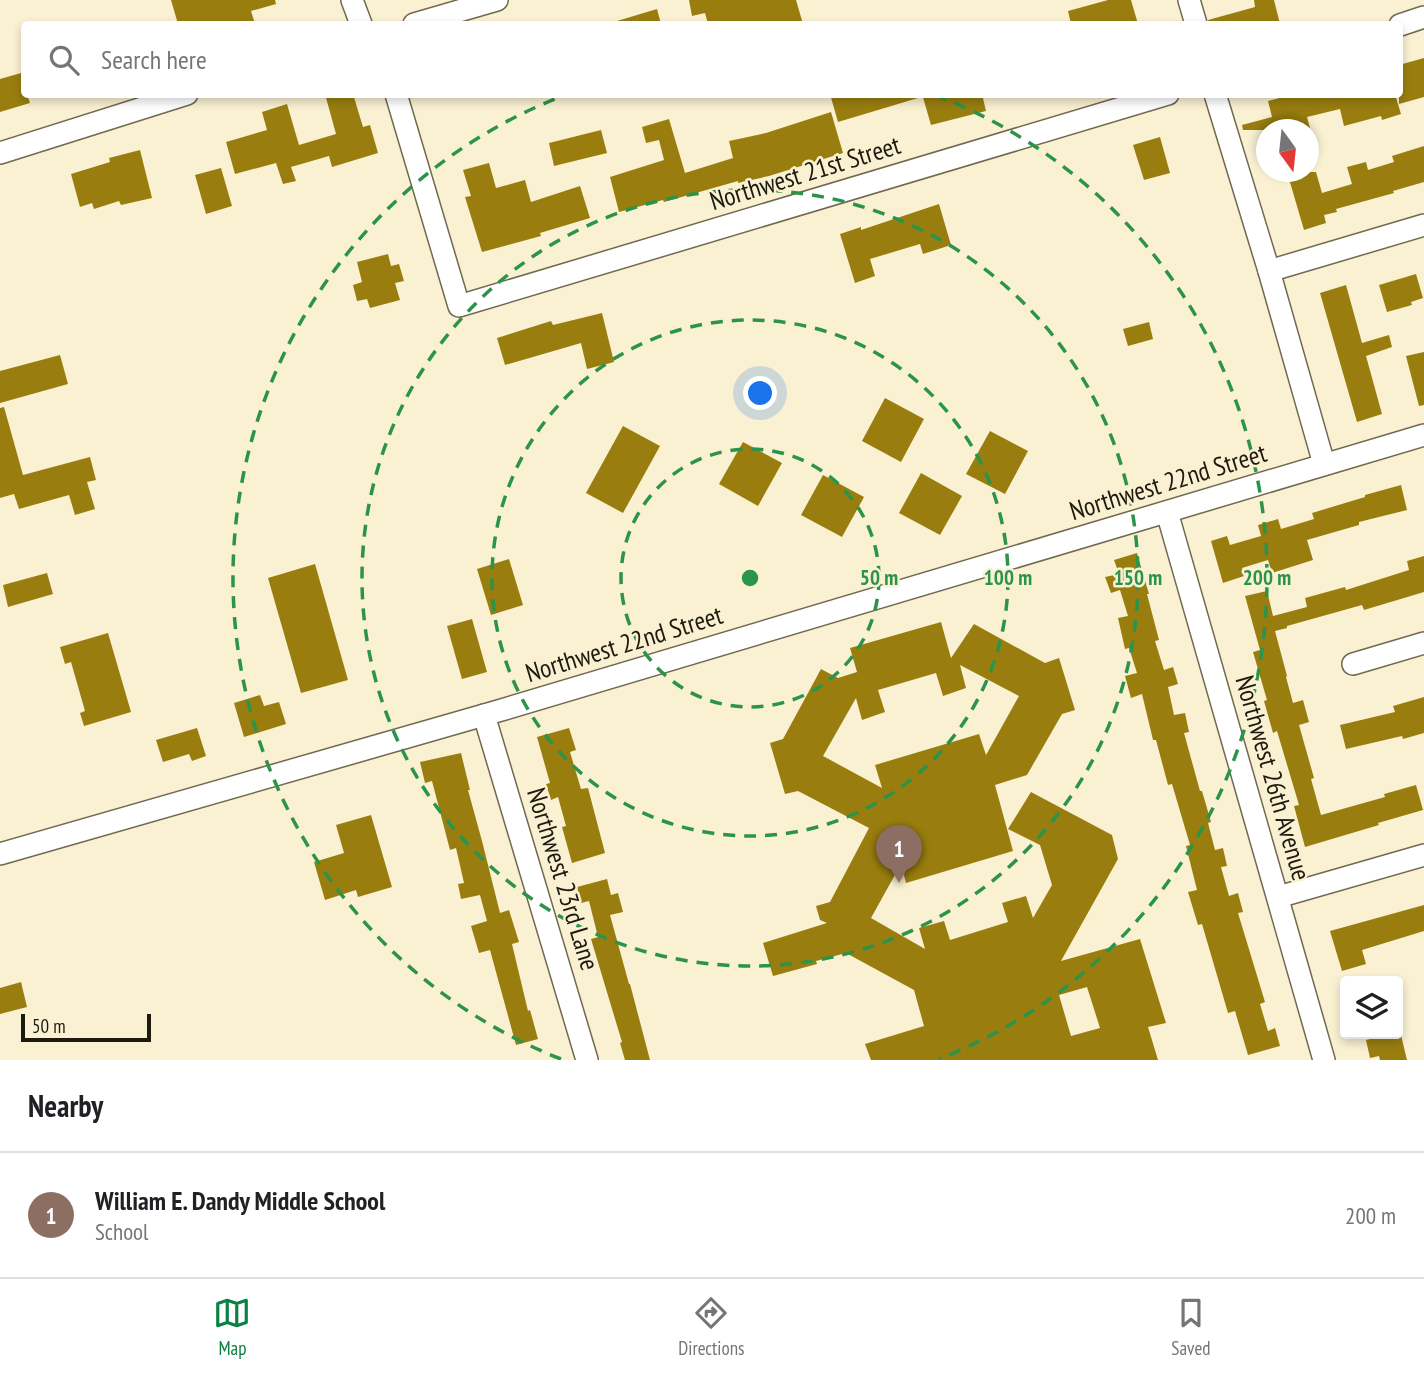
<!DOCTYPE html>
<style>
body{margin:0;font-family:"PT Sans Narrow",sans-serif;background:#f2f2f2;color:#202124}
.controls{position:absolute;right:21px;bottom:21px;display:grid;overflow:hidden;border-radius:7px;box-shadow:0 4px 10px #0003}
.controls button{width:63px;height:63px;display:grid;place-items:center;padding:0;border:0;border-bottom:2px solid #e0e0e0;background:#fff;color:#202124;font:35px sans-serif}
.compass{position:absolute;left:1256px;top:119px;width:63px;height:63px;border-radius:50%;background:#fff;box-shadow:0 4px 10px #0003;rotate:165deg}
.scale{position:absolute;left:21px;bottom:18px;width:130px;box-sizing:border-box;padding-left:7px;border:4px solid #1d1a0f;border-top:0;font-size:19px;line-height:24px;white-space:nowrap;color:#1d1a0f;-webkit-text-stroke:5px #faf1d3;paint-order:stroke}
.you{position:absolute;left:761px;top:394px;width:24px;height:24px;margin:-18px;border:5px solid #fff;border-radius:50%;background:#1a73e8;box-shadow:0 0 0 10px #1a73e833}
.badge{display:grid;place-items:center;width:46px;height:46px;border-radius:50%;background:#0b8043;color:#fff;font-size:23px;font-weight:700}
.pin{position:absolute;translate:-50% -58px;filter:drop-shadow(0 2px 4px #0008)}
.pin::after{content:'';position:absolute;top:37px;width:24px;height:21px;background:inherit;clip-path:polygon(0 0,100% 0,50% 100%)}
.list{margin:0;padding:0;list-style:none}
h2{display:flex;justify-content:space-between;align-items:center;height:91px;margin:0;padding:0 28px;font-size:30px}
h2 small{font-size:23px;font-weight:400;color:#757577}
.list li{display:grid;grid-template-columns:46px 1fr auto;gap:21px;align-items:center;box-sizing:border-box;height:126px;padding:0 28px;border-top:2px solid #e0e0e0}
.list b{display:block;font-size:26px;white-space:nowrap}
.list p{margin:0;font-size:23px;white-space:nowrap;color:#757577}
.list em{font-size:23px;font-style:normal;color:#757577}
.icon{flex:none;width:38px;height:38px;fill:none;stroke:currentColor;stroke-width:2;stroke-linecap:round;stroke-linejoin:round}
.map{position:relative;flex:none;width:1424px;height:1060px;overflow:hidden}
.search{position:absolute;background:#fff;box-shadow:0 4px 10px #0003;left:21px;right:21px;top:21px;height:77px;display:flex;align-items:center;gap:18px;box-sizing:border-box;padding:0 24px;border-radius:7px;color:#757577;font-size:26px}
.sheet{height:217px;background:#fff}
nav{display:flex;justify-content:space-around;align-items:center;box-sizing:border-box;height:98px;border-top:2px solid #e0e0e0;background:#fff;font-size:19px;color:#757577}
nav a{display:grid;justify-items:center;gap:4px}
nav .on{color:#0b8043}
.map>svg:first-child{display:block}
</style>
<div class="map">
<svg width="1424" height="1060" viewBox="0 0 1424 1060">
<rect width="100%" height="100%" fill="#faf1d3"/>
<g fill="#997e0f" fill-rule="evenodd">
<path d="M171,0h104l1,4 -25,7 4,13h-77z"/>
<path d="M689,0h107l7,24h-95l-3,-11 -13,3z"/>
<path d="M1108,0h23l7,24h-67l-3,-13z"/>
<path d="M1254,0h20l6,24h-71l-1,-4 47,-13z"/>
<path d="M657,9l4,15h-43l-1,-3z"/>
<path d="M1424,58v39l-25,7v-39z"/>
<path d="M21,73l3,13v8h3l3,9 -30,9v-33z"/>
<path d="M325,94h28l10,33 7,-2 8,28 -46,14 -3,-11 -38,11 5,14 -13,3 -7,-21 -41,11 -9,-32 41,-12 -5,-18 25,-8 12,41 37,-11z"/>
<path d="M830,94h88v4l-80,24z"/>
<path d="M922,94h60l4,17 -55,14z"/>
<path d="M1295,94h100l6,20 -19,6 -1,-4 -37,10 -4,-17 -33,8 3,11 -8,2h-59l-1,-5 30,-8 -4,-16z"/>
<path d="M831,112l12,41 -74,23 -31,7v-2l-74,21 -1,-2 -44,12 -9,-35 54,-17 -5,-20 -13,3 -4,-16 27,-8 16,54 48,-15 -4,-17 37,-8z"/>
<path d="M601,130l6,23 -53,13 -5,-23z"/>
<path d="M1160,137l10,36 -26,7 -11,-35z"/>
<path d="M1424,146v36l-31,9 1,2 -58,16 1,3 -13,3 2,8 -22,7 -17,-58h29l6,21 30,-9 -5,-17 19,-5 2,8 26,-8 -2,-6z"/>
<path d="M140,150l12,48 -31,7 -2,-4 -25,8 -2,-6 -12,4 -9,-33 39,-12 -1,-4z"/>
<path d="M489,163l7,25 29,-8 6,22 49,-16 10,32 -50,15 1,3 -59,16 -17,-55 6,-1 -8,-26z"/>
<path d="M221,168l11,38 -26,8 -11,-39z"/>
<path d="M939,204l12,41 -28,9 -3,-10 -50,15 5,17 -20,7 -15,-49 21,-7v3z"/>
<path d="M388,254l3,12 8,-2 5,17 -9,2 5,17 -30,8 -3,-9 -10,2 -4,-16 9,-3 -5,-20z"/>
<path d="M1416,274l7,24 -12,4 1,3 -25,7 -8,-27z"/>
<path d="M1346,285l16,58 27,-8 3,12 -26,9 16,58 -25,8 -37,-129z"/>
<path d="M602,313l12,49 -27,7 -6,-26 -76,22 -8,-27 54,-17 2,4z"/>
<path d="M1149,322l4,17 -25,7 -5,-17z"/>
<path d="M1424,352v53l-5,1 -13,-50z"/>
<path d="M60,355l8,29 -68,19v-32z"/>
<path d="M885,398l39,21 -23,43 -39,-21z"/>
<path d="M4,407l19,68 67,-18 6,23 -9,2 8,27 -20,6 -6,-20 -50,14 -5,-15 -14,4v-90z"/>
<path d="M623,426l37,20 -37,67 -37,-20z"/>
<path d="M990,431l38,20 -23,43 -39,-20z"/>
<path d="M743,442l39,21 -24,43 -39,-22z"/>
<path d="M921,473l41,23 -22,39 -41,-22z"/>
<path d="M823,475l41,22 -22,40 -41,-22z"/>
<path d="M1401,485l6,25 -48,12v3l-52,15 6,20 -41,13 -4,-13 -26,8 2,8 -21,7 -12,-42 16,-5 3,9 31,-9 -3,-11 20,-6 3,10 33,-10 -2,-6 53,-16v-2z"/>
<path d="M1137,553l12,41h-2l12,46 -4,1 9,29 9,-3 5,17 -10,3 6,28 11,-2 4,19 -5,1 16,58h2l9,31 -3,1 7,27 8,-2 4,18 -6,1 8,29 9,-3 5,19 -5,1 27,89 -5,2 8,27 7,-3 5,18 -32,9 -13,-44 -7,2 -26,-89 -4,1 -10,-33 9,-2 -11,-44 4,-1 -18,-61 -4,1 -12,-45h-3l-11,-46 -11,4 -6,-22 12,-3 -8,-25 -4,1 -7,-31 10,-2 -8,-26 -9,3 -6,-16 14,-3 -5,-14z"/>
<path d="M1424,556v36l-60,18 -2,-5 -75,21v2l-12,3 12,45 -1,1 7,26 10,-3 6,22 -10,3 15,53 -3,1 10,36 64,-18 -1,-3 32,-9 7,25 -45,13 1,2 -74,22 -11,-41 5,-1 -22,-74 -4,2 -9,-32 3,-1 -14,-48 7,-2 -15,-54 22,-5 6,25 34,-9 -2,-9 40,-11 1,3 63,-20 -2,-9z"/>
<path d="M509,559l14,46 -32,10 -14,-46z"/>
<path d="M315,564l33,116 -47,13 -33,-115z"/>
<path d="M47,573l6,21 -45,13 -5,-22z"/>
<path d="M472,619l15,53 -25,7 -15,-53z"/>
<path d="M941,622l10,36 23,-34 71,39 14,-5 16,52 -13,4 -35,61 -32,10 18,66 -107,32 -5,-19 -30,54 54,31 -6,-21 25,-7 6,19 58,-18 -6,-19 24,-7 7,22 19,-33 -12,-40 -32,-16 23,-37 81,43 6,24 -57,102 79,-22 26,84 -18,4 10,33h-287l-6,-16 59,-18 -10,-36 -68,-37 -30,8 1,3 -44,12 -10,-33 64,-20 -7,-3 -4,-14 14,-4 39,-74 -71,-37 -13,3 -15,-51 13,-4 38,-70 17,9 19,-6 -7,-24zM960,665l59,31 -33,59 -7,-21 -104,31 7,23 -59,-32 33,-58 6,22 23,-8 -7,-22 58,-17 7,23 23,-8zM1087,987l13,41 -29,8 -12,-41z"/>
<path d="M108,633l23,79 -47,14 -4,-13 5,-2 -14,-49 -6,2 -5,-17z"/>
<path d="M260,695l4,11 15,-4 7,22 -42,13 -10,-34z"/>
<path d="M1424,697v36l-21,6 -1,-3 -56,13 -6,-24 55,-13 -2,-6z"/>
<path d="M197,728l9,28 -14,5 -3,-7 -26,8 -7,-22z"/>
<path d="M569,728l7,22 -6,2 11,37 7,-1 17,65 -33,10 -10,-36 4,-1 -8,-29 -7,3 -5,-16 4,-1 -13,-46z"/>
<path d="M461,753l9,37h-2l14,51 18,72 9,-3 10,32 -7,2 16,67 2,-1 8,29 -22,6 -26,-95 -11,3 -8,-27 16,-5 -7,-26 -19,4 -3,-15 6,-1 -8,-35 -6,2 -18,-69 -7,2 -5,-21z"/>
<path d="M371,815l21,72 -34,10 -2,-7 -31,10 -11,-38 30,-9 -8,-28z"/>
<path d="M607,879l4,16 7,-2 5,19 -13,3 19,69h1l20,76h-25l-5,-17 2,-1 -31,-103 7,-2 -9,-36 -8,2 -4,-16z"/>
<path d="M1424,905v26l-62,19 4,14 -24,7 -12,-40z"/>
<path d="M21,982l6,25 -27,7v-26z"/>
<path d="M1400,1031l7,29h-27l-1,-4 -9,2 -4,-18 24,-6h8v-2z"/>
</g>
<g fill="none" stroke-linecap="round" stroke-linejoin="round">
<defs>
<g id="minor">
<path d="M352,0l9,24"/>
<path d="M1189,0l7,24"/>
<path d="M414,24l83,-24"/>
<path d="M1400,25l24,-8"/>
<path d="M396,94l63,212 709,-212"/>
<path d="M1215,94l54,177 55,193"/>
<path d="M0,153l187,-59"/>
<path d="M1269,271l155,-46"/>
<path d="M1167,512l157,548"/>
<path d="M1353,664l71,-21"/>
<path d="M484,715l103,345"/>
<path d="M0,854l498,-143 926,-276"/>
<path d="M1278,897l146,-42"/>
</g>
</defs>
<use href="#minor" stroke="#71694f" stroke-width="24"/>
<use href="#minor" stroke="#fff" stroke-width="21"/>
</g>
<g fill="none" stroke="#2c944a" stroke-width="3.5" stroke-dasharray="12 9">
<circle cx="750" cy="578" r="129"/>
<circle cx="750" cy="578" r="258"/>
<circle cx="750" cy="578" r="388"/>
<path d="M561 1059A517 517 0 0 1 565 95M935 95A517 517 0 0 1 939 1059"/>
</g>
<g text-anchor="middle" stroke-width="5" stroke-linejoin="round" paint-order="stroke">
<g font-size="26" fill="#1d1a0f" stroke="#faf1d3">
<text transform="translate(805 173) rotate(-17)" y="9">Northwest 21st Street</text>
<text transform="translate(1168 482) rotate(-17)" y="9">Northwest 22nd Street</text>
<text transform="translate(624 644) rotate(-17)" y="9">Northwest 22nd Street</text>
<text transform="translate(1273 778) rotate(74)" y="9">Northwest 26th Avenue</text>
<text transform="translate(563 879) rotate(73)" y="9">Northwest 23rd Lane</text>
</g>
</g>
<circle cx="750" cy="578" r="10" fill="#2c944a" stroke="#faf1d3" stroke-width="3.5"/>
<g font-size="21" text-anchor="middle" font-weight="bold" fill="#2c944a" stroke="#faf1d3" stroke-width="5" stroke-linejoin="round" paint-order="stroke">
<text x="879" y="585">50 m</text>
<text x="1008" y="585">100 m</text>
<text x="1138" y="585">150 m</text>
<text x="1267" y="585">200 m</text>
</g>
</svg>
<div class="controls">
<button><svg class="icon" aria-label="layers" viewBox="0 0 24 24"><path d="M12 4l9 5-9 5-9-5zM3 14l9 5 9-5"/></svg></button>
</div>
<svg class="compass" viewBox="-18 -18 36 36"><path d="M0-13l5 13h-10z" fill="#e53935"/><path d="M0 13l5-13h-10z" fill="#757577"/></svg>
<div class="scale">50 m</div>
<div class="you"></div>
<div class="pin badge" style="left:899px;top:883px;background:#8d6e63">1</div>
<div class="search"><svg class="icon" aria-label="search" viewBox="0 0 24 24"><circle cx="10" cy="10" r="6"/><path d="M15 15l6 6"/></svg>Search here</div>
</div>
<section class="sheet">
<h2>Nearby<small></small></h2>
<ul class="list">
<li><span class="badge" style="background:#8d6e63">1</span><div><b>William E. Dandy Middle School</b><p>School</p></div><em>200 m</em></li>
</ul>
</section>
<nav>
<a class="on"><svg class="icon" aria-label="map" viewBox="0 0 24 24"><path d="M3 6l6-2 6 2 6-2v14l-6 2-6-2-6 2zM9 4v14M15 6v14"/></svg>Map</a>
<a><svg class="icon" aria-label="directions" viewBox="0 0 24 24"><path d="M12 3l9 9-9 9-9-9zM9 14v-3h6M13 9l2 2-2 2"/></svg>Directions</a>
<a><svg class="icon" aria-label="saved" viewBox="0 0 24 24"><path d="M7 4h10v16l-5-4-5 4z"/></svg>Saved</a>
</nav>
